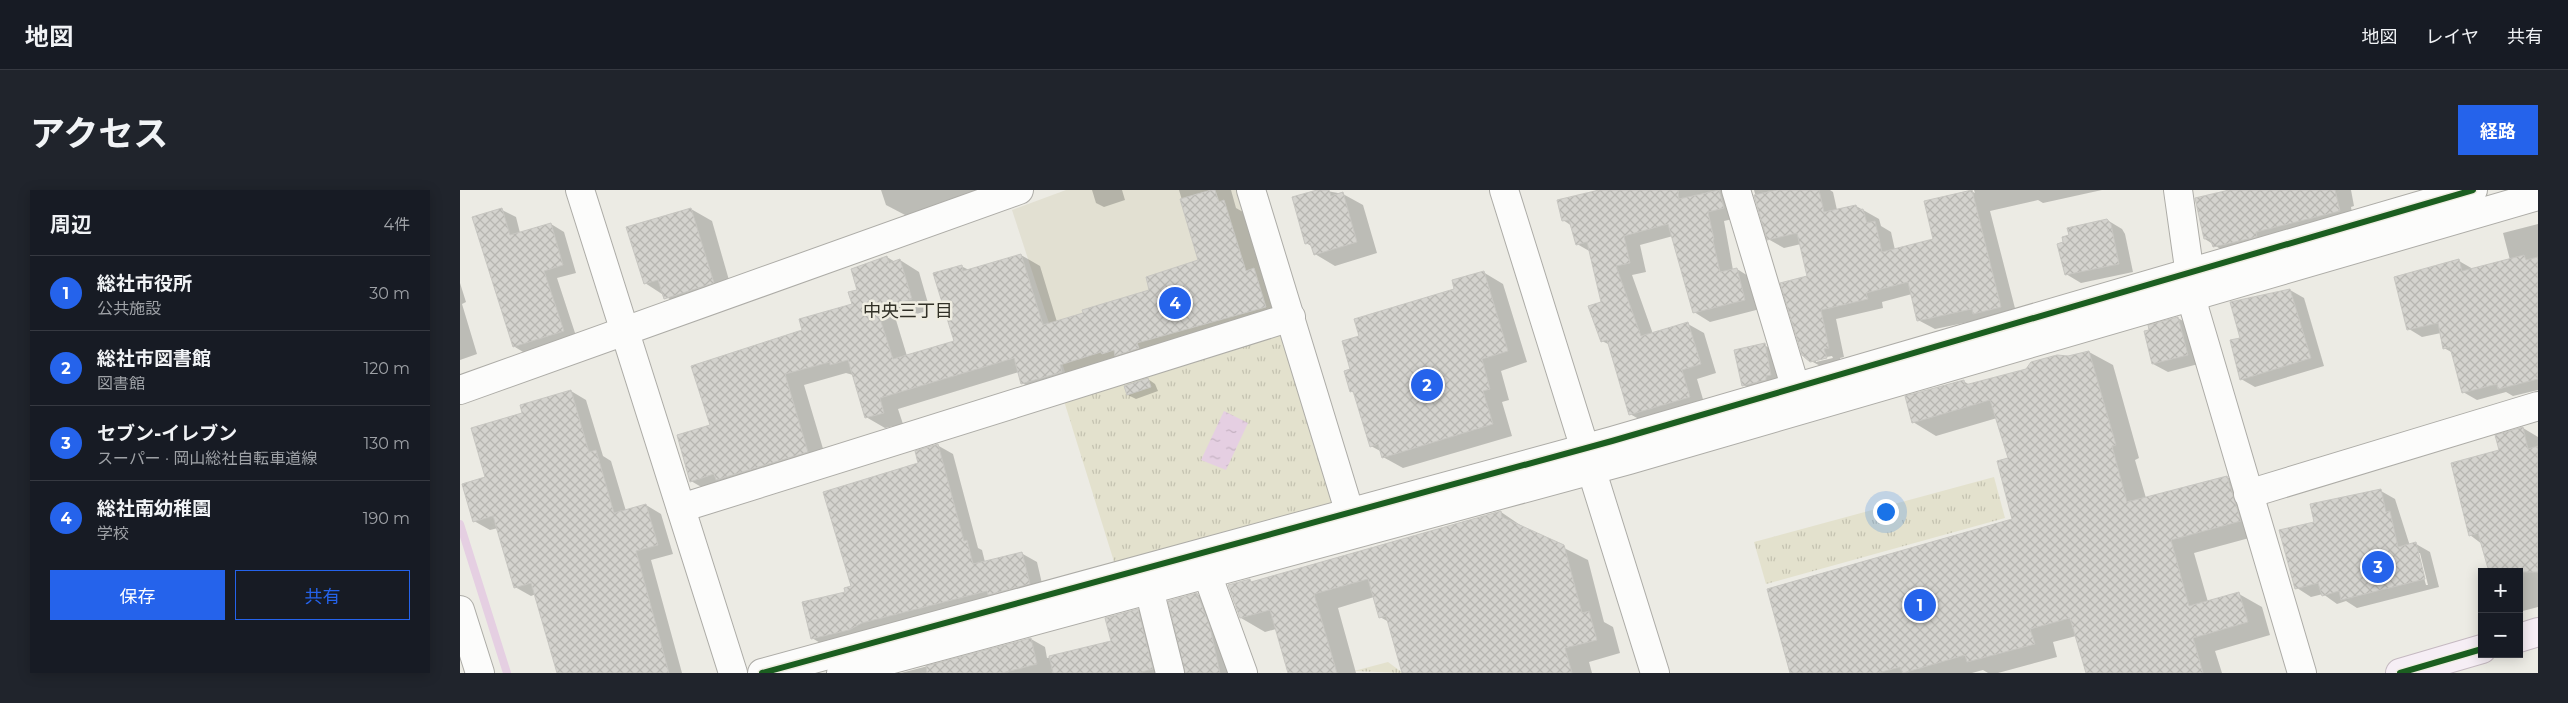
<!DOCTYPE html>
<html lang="ja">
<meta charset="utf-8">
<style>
body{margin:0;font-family:Montserrat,"Noto Sans JP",sans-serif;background:#20242c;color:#f1f3f6}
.controls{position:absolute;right:15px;bottom:15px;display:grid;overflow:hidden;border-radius:0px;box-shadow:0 2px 12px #0003}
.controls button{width:45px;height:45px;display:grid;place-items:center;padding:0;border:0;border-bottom:1px solid #363941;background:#171b24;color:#f1f3f6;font:25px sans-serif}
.you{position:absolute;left:1425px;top:321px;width:18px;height:18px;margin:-12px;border:4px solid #fff;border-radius:50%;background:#1a73e8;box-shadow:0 0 0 8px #1a73e833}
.badge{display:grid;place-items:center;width:32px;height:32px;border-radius:50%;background:#2563eb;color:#fff;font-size:16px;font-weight:700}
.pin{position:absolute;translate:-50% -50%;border:2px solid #fff;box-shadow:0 1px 5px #0006}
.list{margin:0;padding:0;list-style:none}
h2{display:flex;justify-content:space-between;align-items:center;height:65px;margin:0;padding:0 20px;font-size:21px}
h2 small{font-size:16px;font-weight:400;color:#9ea1a6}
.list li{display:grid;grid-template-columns:32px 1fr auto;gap:15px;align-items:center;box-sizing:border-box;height:75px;padding:0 20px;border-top:1px solid #363941}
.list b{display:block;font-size:19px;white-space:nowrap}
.list p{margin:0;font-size:16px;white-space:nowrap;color:#9ea1a6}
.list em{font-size:16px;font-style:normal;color:#9ea1a6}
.actions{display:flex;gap:10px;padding:15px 20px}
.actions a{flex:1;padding:11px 0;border:1px solid #2563eb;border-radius:0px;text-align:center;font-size:18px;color:#2563eb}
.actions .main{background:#2563eb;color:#fff}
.map{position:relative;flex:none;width:2078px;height:483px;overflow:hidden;border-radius:0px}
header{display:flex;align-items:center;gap:30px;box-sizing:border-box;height:70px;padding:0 25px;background:#171b24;border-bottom:1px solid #363941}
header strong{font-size:24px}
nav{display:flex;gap:28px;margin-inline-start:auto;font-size:18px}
.intro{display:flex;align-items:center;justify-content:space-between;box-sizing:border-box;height:120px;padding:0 30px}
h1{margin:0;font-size:35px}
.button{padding:12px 22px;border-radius:0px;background:#2563eb;color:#fff;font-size:18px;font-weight:700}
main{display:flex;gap:30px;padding:0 30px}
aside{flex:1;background:#171b24;border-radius:0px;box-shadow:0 2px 12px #0003}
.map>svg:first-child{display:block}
</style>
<header>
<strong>地図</strong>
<nav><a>地図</a><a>レイヤ</a><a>共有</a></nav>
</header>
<div class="intro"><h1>アクセス</h1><a class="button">経路</a></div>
<main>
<aside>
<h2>周辺<small>4件</small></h2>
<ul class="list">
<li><span class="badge">1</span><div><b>総社市役所</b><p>公共施設</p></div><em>30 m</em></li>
<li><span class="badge">2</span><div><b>総社市図書館</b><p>図書館</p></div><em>120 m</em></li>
<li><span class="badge">3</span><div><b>セブン-イレブン</b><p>スーパー · 岡山総社自転車道線</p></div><em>130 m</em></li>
<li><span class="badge">4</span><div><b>総社南幼稚園</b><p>学校</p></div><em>190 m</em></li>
</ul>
<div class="actions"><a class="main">保存</a><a>共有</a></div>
</aside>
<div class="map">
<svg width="2078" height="483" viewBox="0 0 2078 483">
<defs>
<pattern id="grass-tufts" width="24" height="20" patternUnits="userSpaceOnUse" patternTransform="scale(1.25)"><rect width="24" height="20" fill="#e3e1cd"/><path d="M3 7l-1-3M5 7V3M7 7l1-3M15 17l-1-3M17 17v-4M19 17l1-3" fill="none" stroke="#c4c2b0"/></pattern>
<pattern id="water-ripples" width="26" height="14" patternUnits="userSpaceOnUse" patternTransform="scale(1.25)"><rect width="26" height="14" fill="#e5cfe2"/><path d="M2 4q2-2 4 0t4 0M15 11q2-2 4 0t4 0" fill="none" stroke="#c5b2c2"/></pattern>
<pattern id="building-cross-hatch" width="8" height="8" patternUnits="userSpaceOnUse" patternTransform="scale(1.25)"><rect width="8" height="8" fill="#d4d3ce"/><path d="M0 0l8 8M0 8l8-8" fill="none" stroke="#b7b6b1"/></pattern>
</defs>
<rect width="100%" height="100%" fill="#ecebe4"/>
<path fill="#e2e0d2" d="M606,0h174l35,108 -7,17 -202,60 -54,-165z"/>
<g fill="url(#grass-tufts)">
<path d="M817,144l11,7 49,157 -10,15 -211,55 -52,-167z"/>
<path d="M1534,287l11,41 -239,66 -12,-42z"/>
<path d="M928,472l15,11 -49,-2z"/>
</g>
<path fill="url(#water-ripples)" d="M764,221l24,12 -22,47 -25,-10z"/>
<g fill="#0003" fill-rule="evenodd">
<path d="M421,0h135l-109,26 -21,-11z"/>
<path d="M632,0h30l3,10 -21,7 -8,-4z"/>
<path d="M719,0h52l5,18 7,4 19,62 11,6 11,38 -242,76 -20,-11 -3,-11 -121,37 5,15 -18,4 -19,-11 -13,-42 -7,-2 -42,12 23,77 -117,30 -19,-11 20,-55 92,-95 51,-26 4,-14 29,-34 8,5 5,-2 19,12 11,38 -34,10 11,36 48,-15 6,-75 8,4 52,-15 19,11 17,56 94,-32 49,-29z"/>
<path d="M862,0l21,4 20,11 14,48 -42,13 -20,-12 -2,-7 -7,-4z"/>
<path d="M1144,0h136l1,27 -17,4 9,49 4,-1 16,10 7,30 -50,13 -16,-10 -21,-76 -33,9 6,27 -14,3 21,59 35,-10 16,9 12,40 -19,6 8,27 -59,17 -16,-9 -20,-69 -8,-4v-38l-11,-51 -14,-8 -5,-18 -9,-6z"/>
<path d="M1294,0h76l3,2 4,18 19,-4 23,13 2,7 10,6 4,18 40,-10 36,-49 4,2 -1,-3h128l-59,13 -5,-3 -48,11 27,105 -34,3 -48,10 -17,-9 -6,-26 -30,8 1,6 -47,11 8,38 -4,1 2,9 -14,3 -17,-9 -2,-84 -8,-33 -17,4 -16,-9zM1372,166l1,2 -17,4v-3z"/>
<path d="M1778,0h113l3,16 -3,1 2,12 -125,35 -23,-15z"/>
<path d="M231,19l21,12 21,73 -48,15 -40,-26z"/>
<path d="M42,20l14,7 4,16 31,-9 13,8 12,41 -19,5 20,61 -49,16 -13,-8 -42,-129z"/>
<path d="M1647,30l15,9 3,5 8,38 -52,11 -15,-9z"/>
<path d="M2078,34v166l-25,6 -7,-4 -29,8 -14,-8 -10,-39 -9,-5 -3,-15 -19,4 -13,-8 50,-68 14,8 37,-9 -7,-27z"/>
<path d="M1023,82l20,12 24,78 -26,9 8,29 -7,2 10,34 -109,32 -20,-11 -1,-5 -11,-6 -16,-52 -4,-3 1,-22 9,-32 95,-48z"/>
<path d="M0,93l6,19 -4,2 15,50 -17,6z"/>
<path d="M1830,100l14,8 20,68 -69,21 -14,-8v-41z"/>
<path d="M1718,128l15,9 9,36 -34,9 -15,-8z"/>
<path d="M1304,155l15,8 6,30 -27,10 -15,-8z"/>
<path d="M1629,162l24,13 26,93 -4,2 11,38 81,-21 24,13 13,44 -70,19 14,49 31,-8 23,13 8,28 -55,16 7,22h-135l-11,-37 -23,6 4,15 -59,16h-10l-5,-3 -11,3h-181l223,-153 -4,-61 -13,-41 -61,18 -23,-14 50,-41 7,4z"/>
<path d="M688,189l7,5 3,7 -22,8 -8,-4z"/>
<path d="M111,201l15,9 17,56 8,5 15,50 20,-6 15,9 12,40 -22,6 31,113h-124l-22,-79 -5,2 -16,-9 -17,-59 -8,2 -16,-9 13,-43 37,-64z"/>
<path d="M2063,238l15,9v170l-19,5v-40l-49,-37 30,-84z"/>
<path d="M477,255l16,9 25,94 4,2 3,12 36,-9 16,9 7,30 -217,55 -15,-9 41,-51 66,-123z"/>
<path d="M1921,301l14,8 15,47 6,-2 14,8 9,35 -82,21 -11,-7 -9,3 -14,-10 -12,3 -14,-9 19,-66zM1957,363h3l8,32h-2z"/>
<path d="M1041,322l25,17 62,31 16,62 9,5 7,26 -31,9 3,11h-185l-18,-51 -9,-5 -6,-20 -36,11 18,65h-67l-13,-44 -11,3 -24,-14 9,-38 4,3z"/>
<path d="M737,404l14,8 21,71h-46z"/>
<path d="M678,420l14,8 14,55h-265l130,-34 14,8 2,11 66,-16z"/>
</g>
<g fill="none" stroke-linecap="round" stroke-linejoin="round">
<path stroke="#e5cfe2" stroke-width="8" d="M0,334l47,149"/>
</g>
<g fill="url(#building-cross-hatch)" stroke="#c7c6c1">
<path d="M751,0h4l4,12 5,-2 22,71 8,-3 12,39 -129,36 2,5 -24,8 -1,-6 -12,4 -1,-2 -41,13 2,7 -41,12 -7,-26 -134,40 4,15 -19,5 -17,-58 -18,5v-3l-45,12 23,78 -92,28 -2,-6 -24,8 -13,-47 33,-10 -19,-59 111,-36 -3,-11 53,-15 -4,-12 9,-2 -6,-21 36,-13 2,7 11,-4 12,40 -35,10 16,50 61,-18 -21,-68 29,-8 1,6 58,-17 22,71 40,-12 -1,-3 67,-20 -3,-13 52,-17 -18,-61z"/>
<path d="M857,0h12l2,6 12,-4 14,50 -43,13 -4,-12 -5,1 -13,-47z"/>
<path d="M1139,0h79l1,9 40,-9 5,18 -16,4 6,27 -1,2 7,31 17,-4 8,32 -52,13 -25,-89 -44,12 6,27 -14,3 25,70 47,-14 13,42 -19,6 8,27 -61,18 -22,-75 -6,2 -13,-36 13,-4 -14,-60 -11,3 -7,-25 -7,1 -5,-21z"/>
<path d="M1317,0h42l5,22 32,-7 2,5 5,-1 4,14 8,-2 7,31 51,-13 -9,-38 48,-11 29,117 -28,7 -1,-5 -55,12 -9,-39 -42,11 2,6 -47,11 8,38 -5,1 3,9 -17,4 -8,-7 -22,-72 27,-7 -10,-43 -30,7 -13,-45z"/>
<path d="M1769,0h106l5,21 -84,21 1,5 -44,10 -3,-9 -6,1 -9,-41z"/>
<path d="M42,18l8,27 41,-12 12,42 -19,6 20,60 -51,16 -41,-130z"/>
<path d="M231,18l23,75 -50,16 -6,-19 -14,4 -18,-57z"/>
<path d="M1647,29l4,5 8,40 -54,11 -8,-31 6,-2 -1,-5 7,-2 -2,-7z"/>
<path d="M2064,65l2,5 12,-3v122l-40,10 -1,-5 -35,9 -12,-46 -7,2 -5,-26 -31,7 -13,-53 65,-18 3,12z"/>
<path d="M1024,81l24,80 -26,8 8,30 -7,2 10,33 -111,34 -4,-14 -8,3 -17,-56 -3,1 -6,-21 6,-2 -8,-28 17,-5 -5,-17 100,-30 -2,-9z"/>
<path d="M1830,99l21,69 -71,22 -10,-40 10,-2 -10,-36z"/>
<path d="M1718,127l10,38 -36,9 -8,-33 5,-1 -1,-5z"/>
<path d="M1305,153l6,32 -5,1v4l-24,6 -8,-36z"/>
<path d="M1629,161l27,94 -4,1 15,56 100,-26 14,45 -70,19 18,66 50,-14 9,30 -55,16 10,35h-117l-16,-55 -40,11 5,15 -68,18 -2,-7 -62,18 -3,-6 -22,6h-88l-23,-84 245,-70 -15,-58 11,-3 -18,-58 -78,23 -7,-27 59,-16 1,5 61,-16 5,-7 26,-7 11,1z"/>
<path d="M688,188l3,9 -24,8 -3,-9z"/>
<path d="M111,200l18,62 7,-2 18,63 32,-9 12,41 -22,6 33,122h-112l-26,-90 -17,5 -21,-72 -20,6 -11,-38 23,-7 -14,-49 51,-15 -2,-8z"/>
<path d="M2063,237l5,22 10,-3v126h-49l-11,-39 -9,3 -18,-73 48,-13 -4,-15z"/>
<path d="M478,254l26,97 3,-1 6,24 49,-12 8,32 -42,11 -1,-4 -125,32 -13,7 -38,9 -9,-37 43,-10 -1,-4 7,-2 -28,-94 95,-29 -3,-12z"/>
<path d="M1921,299l5,23 4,-1 8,36 18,-5 9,37 -84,21 -2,-9 -17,5 -4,-13 -23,6 -16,-59 35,-8 -4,-18z"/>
<path d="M1041,321l1,6 62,28 18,68 7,-2 8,29 -32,8 7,25h-170l-16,-57 -7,2 -11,-39 -54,15 23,79h-49l-18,-63 -30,8 -12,-33 22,-6 1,3z"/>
<path d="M737,403l13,34 10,46h-35l-17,-72z"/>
<path d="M678,419l15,60 -15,4h-85l-4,-17 62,-15 -6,-23z"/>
<path d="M571,448l6,26 -35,9h-75l-1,-7z"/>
</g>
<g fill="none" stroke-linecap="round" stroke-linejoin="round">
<defs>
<g id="minor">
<path d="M120,0l153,483"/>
<path d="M791,0l104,340"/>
<path d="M1044,0l151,483"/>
<path d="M1276,0l65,216"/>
<path d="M1718,0l17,121 107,362"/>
<path d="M0,200l559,-200"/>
<path d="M1788,304l290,-88"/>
<path d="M221,318l610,-191"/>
<path d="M741,367l42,116"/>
<path d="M689,399l21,84"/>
<path d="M0,420l20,63"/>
<path d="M302,483l850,-232 861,-251"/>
<path d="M381,483l788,-213 909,-264"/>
</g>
<g id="major">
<path d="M2059,448l19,-6"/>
<path d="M1940,483l82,-24"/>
</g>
</defs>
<use href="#minor" stroke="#adaca7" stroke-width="30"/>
<use href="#major" stroke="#c5b9c1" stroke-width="30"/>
<use href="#minor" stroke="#fcfcfb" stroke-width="28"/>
<use href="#major" stroke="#f6eef5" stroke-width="28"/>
<defs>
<g id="cycleway">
<path d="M302,483l850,-232 861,-251"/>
<path d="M1940,483l82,-24"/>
</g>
</defs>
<use href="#cycleway" stroke="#efede1" stroke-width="9"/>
<use href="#cycleway" stroke="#1b5e20" stroke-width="6"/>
</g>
<g text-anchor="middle" stroke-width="5" stroke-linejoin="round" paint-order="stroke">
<g font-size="18" fill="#313026" stroke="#efede1">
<text x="448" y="127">中央三丁目</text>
</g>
</g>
</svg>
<div class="controls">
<button>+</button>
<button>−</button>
</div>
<div class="you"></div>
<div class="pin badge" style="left:1460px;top:415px">1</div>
<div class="pin badge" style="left:967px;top:195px">2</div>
<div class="pin badge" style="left:1918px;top:377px">3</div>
<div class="pin badge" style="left:715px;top:113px">4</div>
</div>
</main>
